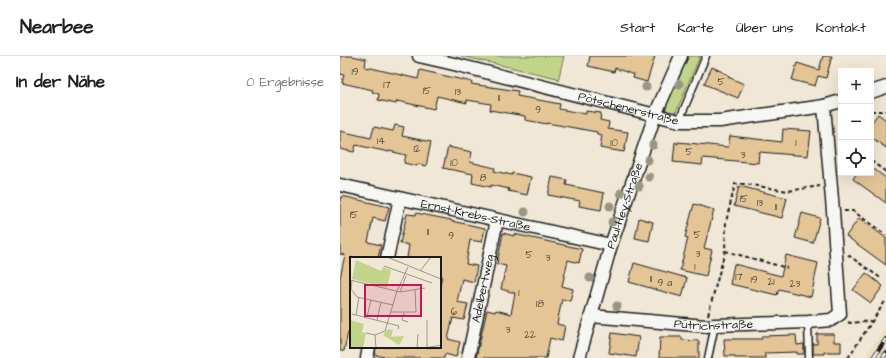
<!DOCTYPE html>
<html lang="de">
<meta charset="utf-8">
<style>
body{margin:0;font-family:"Architects Daughter",sans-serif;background:#f2f2f2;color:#202124}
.controls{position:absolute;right:12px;top:12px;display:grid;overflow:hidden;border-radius:0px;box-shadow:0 4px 16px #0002}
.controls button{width:36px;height:36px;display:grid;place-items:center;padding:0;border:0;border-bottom:1px solid #e0e0e0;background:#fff;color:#202124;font:20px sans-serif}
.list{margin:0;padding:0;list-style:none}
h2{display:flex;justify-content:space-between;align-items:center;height:52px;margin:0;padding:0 16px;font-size:17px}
h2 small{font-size:13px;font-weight:400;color:#757577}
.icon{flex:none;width:22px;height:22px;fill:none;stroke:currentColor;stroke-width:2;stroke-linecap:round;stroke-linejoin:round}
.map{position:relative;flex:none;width:546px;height:302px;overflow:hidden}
header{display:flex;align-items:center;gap:24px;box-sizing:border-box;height:56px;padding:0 20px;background:#fff;border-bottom:1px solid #e0e0e0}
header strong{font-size:19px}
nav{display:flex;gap:22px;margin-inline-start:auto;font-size:14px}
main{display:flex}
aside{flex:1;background:#fff}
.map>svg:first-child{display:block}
</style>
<header>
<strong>Nearbee</strong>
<nav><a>Start</a><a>Karte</a><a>Über uns</a><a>Kontakt</a></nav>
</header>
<main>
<aside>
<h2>In der Nähe<small>0 Ergebnisse</small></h2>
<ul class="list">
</ul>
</aside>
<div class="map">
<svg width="546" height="302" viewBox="0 0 546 302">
<rect width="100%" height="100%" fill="#f0e7d6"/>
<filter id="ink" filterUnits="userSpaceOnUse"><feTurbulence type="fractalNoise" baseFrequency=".025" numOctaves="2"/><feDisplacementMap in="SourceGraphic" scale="8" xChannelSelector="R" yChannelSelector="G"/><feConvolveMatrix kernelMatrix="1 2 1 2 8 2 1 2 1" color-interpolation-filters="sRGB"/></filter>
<g filter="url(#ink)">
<path fill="#ecddc3" d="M546,270v32h-21z"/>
<g fill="#c1d489" stroke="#6e7852">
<path d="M121,0h103l-6,25 -1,-3z"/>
<path d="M348,0h12l-24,56 -5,1 -5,-3v-7z"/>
</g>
<g fill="#e3c596" stroke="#1c1c1c">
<path d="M1,0h11l14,3 -1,8 6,1 47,11 2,-9 52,12 -1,2 47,7 -1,5 43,8 -1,5 27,5v-3l15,2 -1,7 9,2 -1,7 20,3 -4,20 -24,-4 2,-13 -5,-1v-2l-50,-9v1l-22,-4v-4l-35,-6 1,-6 -24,-4v3l-30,-7 -3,13 -37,-8 -1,3 -18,-4 1,-6 -7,-2 1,-2 -31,-7 2,-8 -4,-1v-13z"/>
<path d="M250,0h65l-8,26 -14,-4 1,-3 -19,-7 -1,4 -26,-6z"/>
<path d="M483,0h9l-6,22 -8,-2 -3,10 -23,-6 5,-17 22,7z"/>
<path d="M372,11l17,8 -1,2 16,7 -6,14 -34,-14z"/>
<path d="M538,58l8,6v28l-15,-11v-14z"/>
<path d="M55,69l9,2 -2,9 29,6 -5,24 -9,-2v2l-13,-3 2,-8 -17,-4v1l-33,-7 -2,7 -14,-3v-18l31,7 3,-11 19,4z"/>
<path d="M443,73l28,2 -3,25 -49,-4 -1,11 -55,-5 -1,7 -29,-3 2,-20 3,2v-2l50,5 2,-11 52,6z"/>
<path d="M108,91l24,5 -2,10 25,6 -1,3 18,4v-2l19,4 -4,18 -19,-4 1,-2 -18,-4v2l-19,-4 1,-9 -30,-6z"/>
<path d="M531,111l15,11v25l-33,-24 4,-6h14z"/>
<path d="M212,121l15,3 -1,5 38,8 -3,17 -22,-4 1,-5 -32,-6z"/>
<path d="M399,130l48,12 -5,20 -48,-12z"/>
<path d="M2,140l47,11 -4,14 -12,-3 -5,24 13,3 -3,13h-27v74h-3l-4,19h-4v-73l5,-23 -5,-1v-57l2,1z"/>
<path d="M354,148l20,6 -10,38 8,2 -6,26 -26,-6 8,-32 -3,-1z"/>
<path d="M76,157l35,7v1l34,7 -3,14 -12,-2 -4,24 11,2 -3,16 -12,-3 -5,23 11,2 -4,16 -11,-2 -5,21 12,3 -4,15 -11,-3 -1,4h-54l-15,-3 1,-8h64v-62l2,-9h-2v-18h-33l2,-13 -9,-2 7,-29 9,1z"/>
<path d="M462,157l18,5 -7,25 -18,-5z"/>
<path d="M299,162l14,4 -4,19 -14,-3z"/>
<path d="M519,162l27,20v27l-40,-29z"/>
<path d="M163,177l11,3v-2l68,15 -3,14 -11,-3 -6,26 11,3 -3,12 -8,-2 -5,25 8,2 -3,15 -12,-3 -4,20h-70l11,-48 8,2 1,-2 15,4 4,-21 -14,-4 5,-23 -9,-2z"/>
<path d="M446,199l32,8 -7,34 -32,-8 -2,6 -47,-11 4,-20 47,12z"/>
<path d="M294,207l53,15 -5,19 -53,-15z"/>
<path d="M526,217l17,13 -12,17 -18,-13z"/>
<path d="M272,277l27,4 -3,20 -27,-4z"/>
<path d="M477,278h17v8h7v10h-17v2h-11v-10h4z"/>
<path d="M456,279l1,10 7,-1v10h-7v-2l-32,1v5h-30v-2h-10l-1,-17h38v-3z"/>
<path d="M320,281h22v3l17,1v17h-40z"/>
</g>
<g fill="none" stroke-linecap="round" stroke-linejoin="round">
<defs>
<g id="lane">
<path d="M339,65l27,-65"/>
<path d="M468,266l1,36"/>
<path d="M368,302l7,-33"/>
</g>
<g id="street">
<path id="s1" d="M79,0l35,8 225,57h41l104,-15 17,-5"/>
<path d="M531,36l15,-5"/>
<path id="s2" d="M0,129l271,60"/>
<path d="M47,202l13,-60"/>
<path id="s3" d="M251,260l115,10 9,-1 93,-3 23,-2 9,-6 -7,-103 -9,-105"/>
<path d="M27,302l2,-11"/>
<path id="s4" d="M128,302l29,-138"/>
<path id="s5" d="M239,302l32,-113 44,-130 26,-59"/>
</g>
</defs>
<use href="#lane" stroke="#1c1c1c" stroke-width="9"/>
<use href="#street" stroke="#1c1c1c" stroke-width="15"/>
<g stroke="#1c1c1c" stroke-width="2" stroke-dasharray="4 3" stroke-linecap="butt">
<path d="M531,55h15"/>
<path d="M531,105l15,11"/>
<path d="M504,155h9l33,24"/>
<path d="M385,195l62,17"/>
<path d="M508,199l34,24"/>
<path d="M368,259l17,-64 1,-29 9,-38h10l43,7 32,-5"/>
<path d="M508,266l2,1 21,-2"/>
<path d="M508,302l38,-58"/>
</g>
<use href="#lane" stroke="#f6f6f2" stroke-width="6"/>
<use href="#street" stroke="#f6f6f2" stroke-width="12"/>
<defs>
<g id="rail">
<path d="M533,302l13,-19"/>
<path d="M543,302l3,-5"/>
</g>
</defs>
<use href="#rail" stroke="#1c1c1c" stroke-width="4.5"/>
<use href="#rail" stroke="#f6f6f2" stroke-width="3" stroke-dasharray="9" stroke-linecap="butt"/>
</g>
<g fill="#979682">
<circle cx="339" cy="28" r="4.5"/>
<circle cx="306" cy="31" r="4.5"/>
<circle cx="313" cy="89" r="4.5"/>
<circle cx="308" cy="104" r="4.5"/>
<circle cx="309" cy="121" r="4.5"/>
<circle cx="299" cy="130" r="4.5"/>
<circle cx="281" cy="137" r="4.5"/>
<circle cx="270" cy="150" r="4.5"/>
<circle cx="185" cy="156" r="4.5"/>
<circle cx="272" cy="166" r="4.5"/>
<circle cx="250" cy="222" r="4.5"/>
<circle cx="277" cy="250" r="4.5"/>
</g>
</g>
<g text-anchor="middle" stroke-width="3" stroke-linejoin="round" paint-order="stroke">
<g font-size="10" fill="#4e463a">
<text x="15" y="19">19</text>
<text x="381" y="29">5</text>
<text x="47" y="32">17</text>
<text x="87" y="38">15</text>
<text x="118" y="39">13</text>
<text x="159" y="45">11</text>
<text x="198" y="57">9</text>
<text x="41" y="88">14</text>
<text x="274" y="90">10</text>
<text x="456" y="90">1</text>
<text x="77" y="96">12</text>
<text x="349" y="99">5</text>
<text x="403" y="102">3</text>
<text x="114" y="110">10</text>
<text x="143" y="125">8</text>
<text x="404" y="146">15</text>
<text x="420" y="150">13</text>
<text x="436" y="154">11</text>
<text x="14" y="162">15</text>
<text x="88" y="179">11</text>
<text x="357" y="182">5</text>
<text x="111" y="183">9</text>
<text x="358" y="201">3</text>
<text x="189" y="202">5</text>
<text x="208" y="205">3</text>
<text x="355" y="214">1</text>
<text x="399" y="224">17</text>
<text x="311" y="226">11</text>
<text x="414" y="227">19</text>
<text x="431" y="229">21</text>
<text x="325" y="230">9 a</text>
<text x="455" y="231">23</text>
<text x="179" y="240">1</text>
<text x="200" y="251">18</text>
<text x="114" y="259">6</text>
<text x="168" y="277">3</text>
<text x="190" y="282">22</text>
</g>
<g font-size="12" fill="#1c1c1c" stroke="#f6f6f2">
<text dy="4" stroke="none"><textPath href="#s1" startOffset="216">Pötschenerstraße</textPath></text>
<text dy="4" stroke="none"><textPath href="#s5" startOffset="159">Paul-Hey-Straße</textPath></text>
<text dy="4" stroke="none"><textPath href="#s2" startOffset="139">Ernst-Krebs-Straße</textPath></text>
<text dy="4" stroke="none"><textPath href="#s4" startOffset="71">Adelbertweg</textPath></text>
<text dy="4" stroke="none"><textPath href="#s3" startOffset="123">Pütrichstraße</textPath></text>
</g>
</g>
<g transform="translate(10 201)">
<rect width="91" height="91" fill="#f0e7d6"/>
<path d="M6,3l25,11 2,-4 8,3 -4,18 -35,-9zM0,63l14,4 -2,8 4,1 -3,15h-13zM38,72l5,1 -2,7 13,-1 -5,9 -16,-10z" fill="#c1d489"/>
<path fill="none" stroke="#9b968c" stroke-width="1" d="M37,0l54,22M34,9l48,17M70,14l11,-14M0,23l50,12 25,-4M2,23l-1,9 6,8 36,8M50,35l6,-16M41,55h25l-1,-22M54,56l-2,7 6,2M2,57l47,12 -1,3M6,58l3,-18M17,60l4,-17M27,63l4,-18M16,76l9,2 10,-4 12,-40 11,-24M25,78l1,13M77,90v-27M67,91l1,-14M75,91l16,-3"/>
<path fill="#c2185b" fill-opacity="0.15" stroke="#c2185b" stroke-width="2" d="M15,28h56v31h-56z"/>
<rect width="91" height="91" fill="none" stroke="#1c1c1c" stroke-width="2"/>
</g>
</svg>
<div class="controls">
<button>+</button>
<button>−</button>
<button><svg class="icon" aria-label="locate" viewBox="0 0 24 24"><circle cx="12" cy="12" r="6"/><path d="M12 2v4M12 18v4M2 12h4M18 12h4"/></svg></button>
</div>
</div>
</main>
